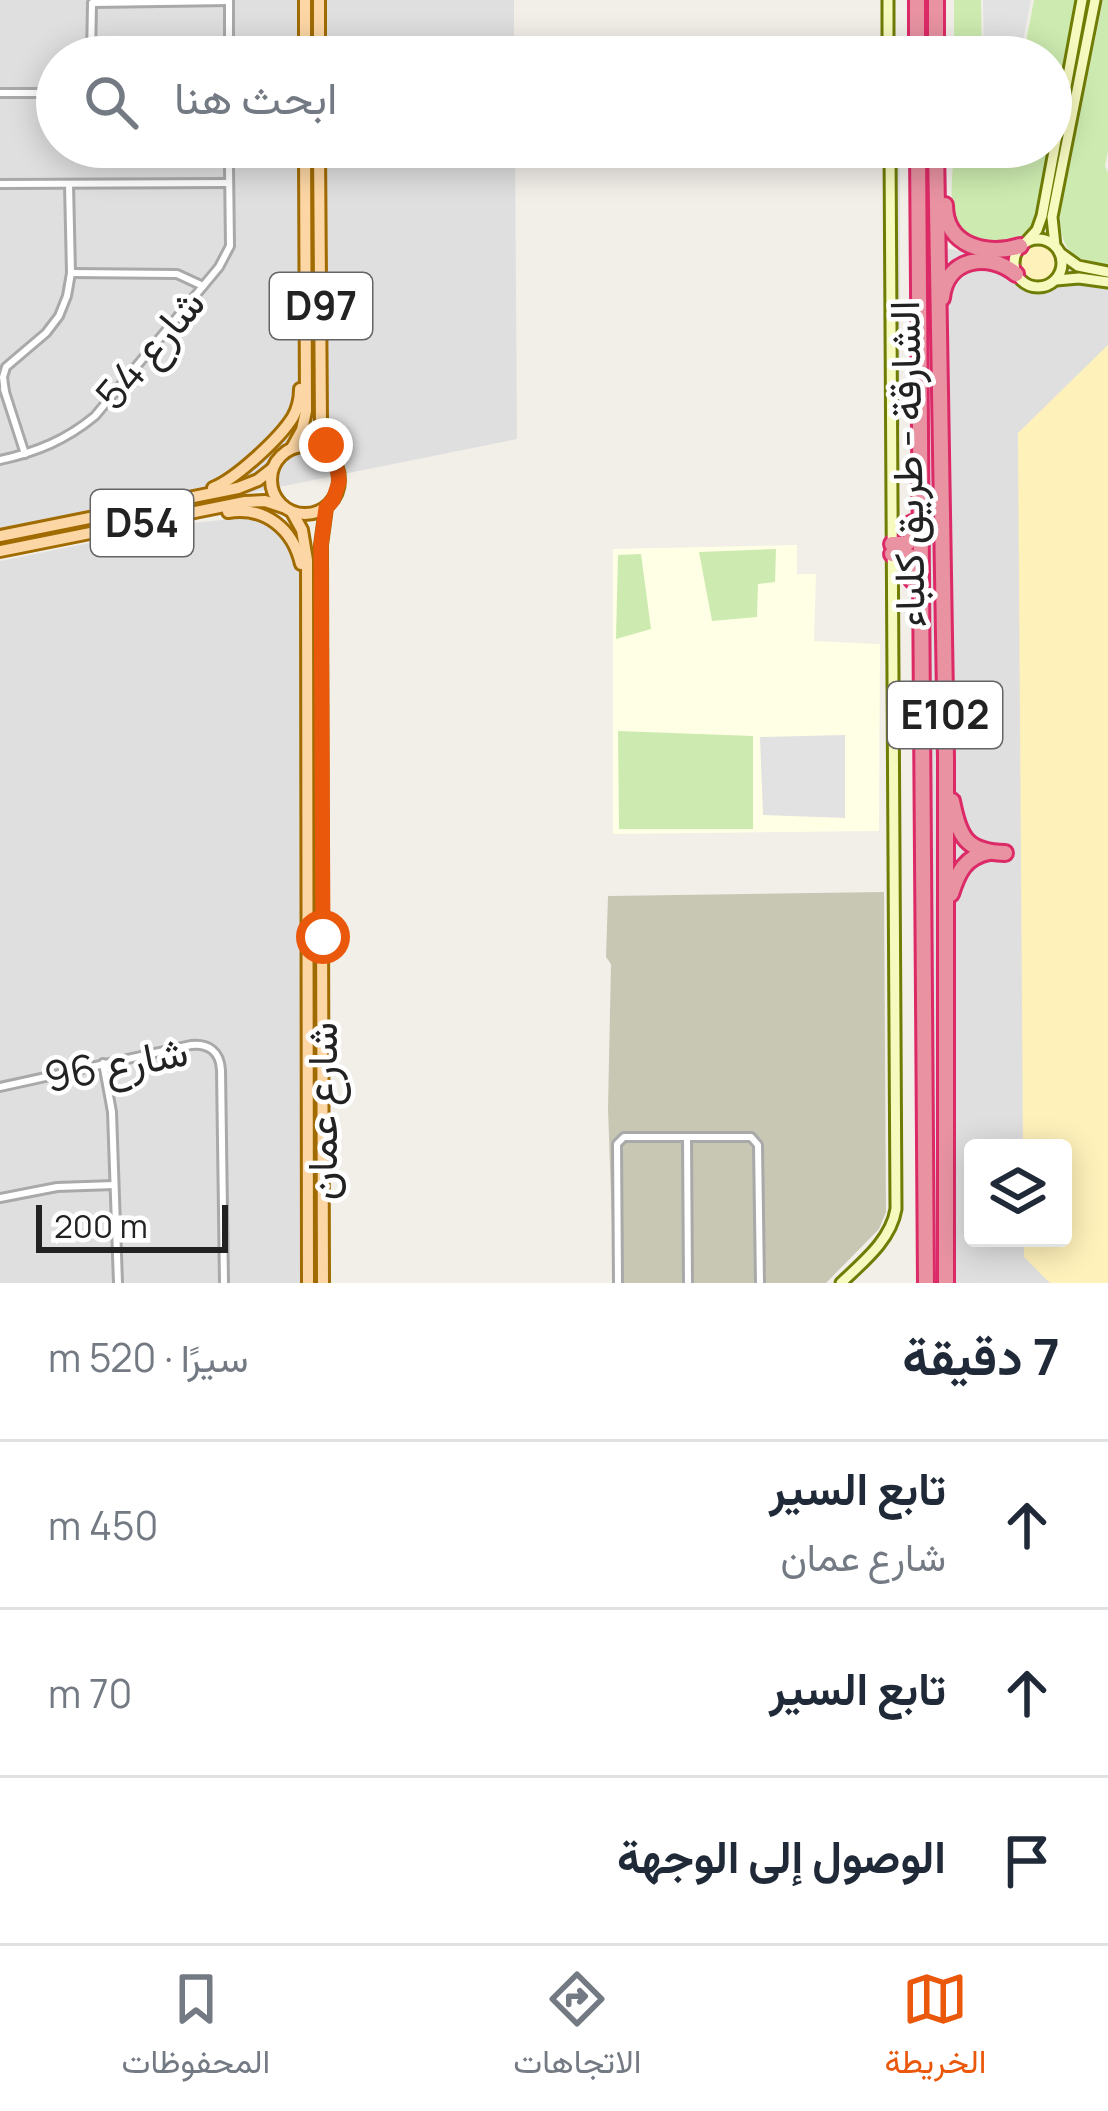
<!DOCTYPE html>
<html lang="ar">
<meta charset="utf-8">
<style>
body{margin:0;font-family:Manrope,Vazirmatn,sans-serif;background:#f2f2f3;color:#1f2937;direction:rtl}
.controls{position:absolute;right:36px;bottom:36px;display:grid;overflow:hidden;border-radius:12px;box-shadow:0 6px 30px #0003}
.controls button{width:108px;height:108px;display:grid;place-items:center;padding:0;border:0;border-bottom:3px solid #e0e1e3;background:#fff;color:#1f2937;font:60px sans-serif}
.scale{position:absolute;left:36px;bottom:30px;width:192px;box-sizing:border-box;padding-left:12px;border:6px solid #222;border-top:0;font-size:33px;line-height:42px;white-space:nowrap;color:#222;-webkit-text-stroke:9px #fff;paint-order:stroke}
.stop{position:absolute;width:36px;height:36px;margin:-27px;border:9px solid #ea580c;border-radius:50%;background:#fff}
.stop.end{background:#ea580c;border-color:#fff;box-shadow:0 3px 12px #0008}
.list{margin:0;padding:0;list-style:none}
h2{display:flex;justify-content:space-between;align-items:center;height:156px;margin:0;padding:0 48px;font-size:51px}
h2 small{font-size:39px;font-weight:400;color:#747a83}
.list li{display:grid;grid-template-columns:78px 1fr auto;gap:36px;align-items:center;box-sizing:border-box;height:168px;padding:0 48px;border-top:3px solid #e0e1e3}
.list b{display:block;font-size:45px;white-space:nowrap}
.list p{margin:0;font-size:39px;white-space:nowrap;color:#747a83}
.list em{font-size:39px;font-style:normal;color:#747a83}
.icon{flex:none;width:66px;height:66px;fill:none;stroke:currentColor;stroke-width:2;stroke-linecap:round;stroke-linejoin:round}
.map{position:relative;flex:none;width:1108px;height:1283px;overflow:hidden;direction:ltr}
.search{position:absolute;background:#fff;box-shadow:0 6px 30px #0003;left:36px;right:36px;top:36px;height:132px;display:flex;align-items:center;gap:30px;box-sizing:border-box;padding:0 42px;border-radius:66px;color:#747a83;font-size:45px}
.sheet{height:660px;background:#fff}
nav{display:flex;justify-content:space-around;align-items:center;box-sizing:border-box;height:168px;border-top:3px solid #e0e1e3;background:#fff;font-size:33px;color:#747a83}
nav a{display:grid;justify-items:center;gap:6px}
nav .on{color:#ea580c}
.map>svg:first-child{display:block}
</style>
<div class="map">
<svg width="1108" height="1283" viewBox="0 0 1108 1283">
<rect width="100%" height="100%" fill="#f2efe9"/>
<g fill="#e0dfdf" fill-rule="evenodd">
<path d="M0,0h514v57h-457v90h458l2,292 -517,104z"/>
<path d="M927,245l181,32v1006h-174zM973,1148h90v90h-90z"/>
<path d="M250,517l17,5 14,11 10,14 11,33 -3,267 3,436h-302v-722l183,-37z"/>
</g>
<path fill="#ffffe5" d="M797,545v29h19l-2,67 66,3 -1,187 -266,3v-285z"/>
<path fill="#c7c7b4" d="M884,892l2,320 -7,17 -53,54h-212l-6,-175 3,-144 -5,-7 2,-61z"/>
<g fill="#cdebb0">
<path d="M954,0h27l1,57h-28z"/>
<path d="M1034,0h45l-28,147v-90h-28z"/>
<path d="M1103,0h5v151l-3,15 3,7v93c-35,-7 -47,-13 -48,-51z"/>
<path d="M954,147h97c-5,25 -6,61 -22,82 -8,12 -19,12 -33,11 -58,0 -43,-52 -42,-93z"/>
<path d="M776,549l-1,33 -17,2 -1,33 -45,4 -13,-69z"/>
<path d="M641,554l10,75 -35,10 2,-84z"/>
<path d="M618,731l135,5v93h-134z"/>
</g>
<g fill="#fff1ba">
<circle cx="1040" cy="262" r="19"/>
<path d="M1108,345v938h-58l-26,-26v-19h39v-90h-40l-5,-715z"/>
</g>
<g fill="#e2e2e2">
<path d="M983,0h48l-11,57h-36z"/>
<path d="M887,147h13v278l-15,1z"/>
<path d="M845,735v83l-82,-3 -3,-78z"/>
</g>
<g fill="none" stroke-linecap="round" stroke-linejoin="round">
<defs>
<g id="street">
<path d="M92,3l137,-2"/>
<path d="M91,57l1,-53"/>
<path d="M229,57v-56"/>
<path d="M0,93h57"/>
<path d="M0,184l229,-1"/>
<path d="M71,273l106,1 26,12"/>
<path d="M4,389l21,65"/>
<path d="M5,392l-2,-15 3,-10 40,-34 13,-17 8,-20 4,-23 -2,-89"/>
<path d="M0,460c37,-8 66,-20 95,-44l124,-149 11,-21 -1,-79"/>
<path d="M103,1063l9,49 6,171"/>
<path d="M0,1087l191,-42c18,-2 29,7 30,25l3,213"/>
<path d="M687,1137l1,146"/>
<path d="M0,1198l57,-11 57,-2"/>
<path d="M618,1283l-1,-139 7,-7h127l7,8 2,138"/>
</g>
<g id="secondary">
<path d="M888,0v57"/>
<circle cx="1038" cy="263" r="24"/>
<path d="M1027,241l10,-11 5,-14 40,-216"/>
<path d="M1055,246l-3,-29 43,-217"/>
<path d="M1060,253l18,13 30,6"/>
<path d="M1056,280l23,-2 29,4"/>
<path d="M841,1283c22,-21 50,-43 55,-74l-6,-1062"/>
</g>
<g id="primary">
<path d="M305,0v57"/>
<path d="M319,0v57"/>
<path d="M319,147l2,275 5,23 8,17"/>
<circle cx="305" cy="480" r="34"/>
<path d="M292,448l10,-18 4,-19 -1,-264"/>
<path d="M213,488c23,-9 67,-50 80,-71 5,-9 7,-18 7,-28"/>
<path d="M228,512c37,-6 65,17 73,52"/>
<path d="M292,512l10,18 5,30 1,723"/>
<path d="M0,536l238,-48 20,-8 14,-11"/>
<path d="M0,551l245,-49 20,-1 18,6"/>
<path d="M323,1283l-2,-738 5,-37"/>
</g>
<g id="highway">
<path d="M917,0v57"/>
<path d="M936,0v57"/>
<path d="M918,147l8,1136"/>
<path d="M936,147l10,611v525"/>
<path d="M945,205c0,41 42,52 75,41"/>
<path d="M942,298c4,-40 47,-47 74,-24"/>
<path d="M892,544h14l5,-4 1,-17"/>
<path d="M892,554l17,2 3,24"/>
<path d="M952,801c7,36 14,51 53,52"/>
<path d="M951,894c7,-22 14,-37 38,-42"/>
</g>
</defs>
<use href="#street" stroke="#a9a9a9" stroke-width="12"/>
<use href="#secondary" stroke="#707d05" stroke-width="15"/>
<use href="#primary" stroke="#a06b00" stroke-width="16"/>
<use href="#highway" stroke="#dc2a67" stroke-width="20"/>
<use href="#street" stroke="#fff" stroke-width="6"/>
<use href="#secondary" stroke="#f7fabf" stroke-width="9"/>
<use href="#primary" stroke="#fcd6a4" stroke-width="10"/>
<use href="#highway" stroke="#e892a2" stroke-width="14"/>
</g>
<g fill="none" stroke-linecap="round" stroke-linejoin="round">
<path stroke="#ea580c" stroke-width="15" d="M323,937l-2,-392 5,-37 7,-8 6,-18 -1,-10 -12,-27"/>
</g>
<g text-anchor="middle" stroke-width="9" stroke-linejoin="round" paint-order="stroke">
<g fill="#fff" stroke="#646464" stroke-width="3">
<rect x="270" y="273" width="102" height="66" rx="9"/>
<rect x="91" y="490" width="102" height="66" rx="9"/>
<rect x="888" y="682" width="114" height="66" rx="9"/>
</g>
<g font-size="39" font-weight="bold" fill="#222">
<text x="321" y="320">D97</text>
<text x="142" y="537">D54</text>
<text x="945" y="729">E102</text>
</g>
<g font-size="42" fill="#222" stroke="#fff">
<text transform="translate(150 349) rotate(-50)" y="15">شارع 54</text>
<text transform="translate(907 464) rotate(-91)" y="15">الشارقة - طريق كلباء</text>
<text transform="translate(116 1064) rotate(-11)" y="15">شارع 96</text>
<text transform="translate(322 1111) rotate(-90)" y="15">شارع عمان</text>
</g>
</g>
</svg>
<div class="controls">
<button><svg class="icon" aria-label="layers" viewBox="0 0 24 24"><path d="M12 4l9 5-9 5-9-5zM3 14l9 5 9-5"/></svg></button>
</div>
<div class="scale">200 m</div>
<div class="stop" style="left:323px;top:937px"></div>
<div class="stop end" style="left:326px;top:445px"></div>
<div class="search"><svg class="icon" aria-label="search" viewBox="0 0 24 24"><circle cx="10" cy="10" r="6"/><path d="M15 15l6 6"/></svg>ابحث هنا</div>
</div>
<section class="sheet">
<h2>7 دقيقة<small>سيرًا · 520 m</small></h2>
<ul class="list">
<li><svg class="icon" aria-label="ahead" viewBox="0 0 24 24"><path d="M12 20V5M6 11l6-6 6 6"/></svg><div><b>تابع السير</b><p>شارع عمان</p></div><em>450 m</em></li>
<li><svg class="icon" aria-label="ahead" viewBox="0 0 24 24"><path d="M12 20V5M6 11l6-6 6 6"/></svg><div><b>تابع السير</b></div><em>70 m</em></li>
<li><svg class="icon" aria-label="arrive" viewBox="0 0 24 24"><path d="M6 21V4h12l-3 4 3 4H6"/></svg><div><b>الوصول إلى الوجهة</b></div></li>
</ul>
</section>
<nav>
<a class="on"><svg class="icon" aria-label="map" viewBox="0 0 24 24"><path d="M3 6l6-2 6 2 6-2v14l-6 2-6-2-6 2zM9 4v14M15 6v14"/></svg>الخريطة</a>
<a><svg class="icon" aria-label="directions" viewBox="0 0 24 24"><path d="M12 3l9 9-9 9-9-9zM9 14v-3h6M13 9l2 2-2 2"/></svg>الاتجاهات</a>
<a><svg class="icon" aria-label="saved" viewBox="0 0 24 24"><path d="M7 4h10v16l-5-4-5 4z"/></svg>المحفوظات</a>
</nav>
